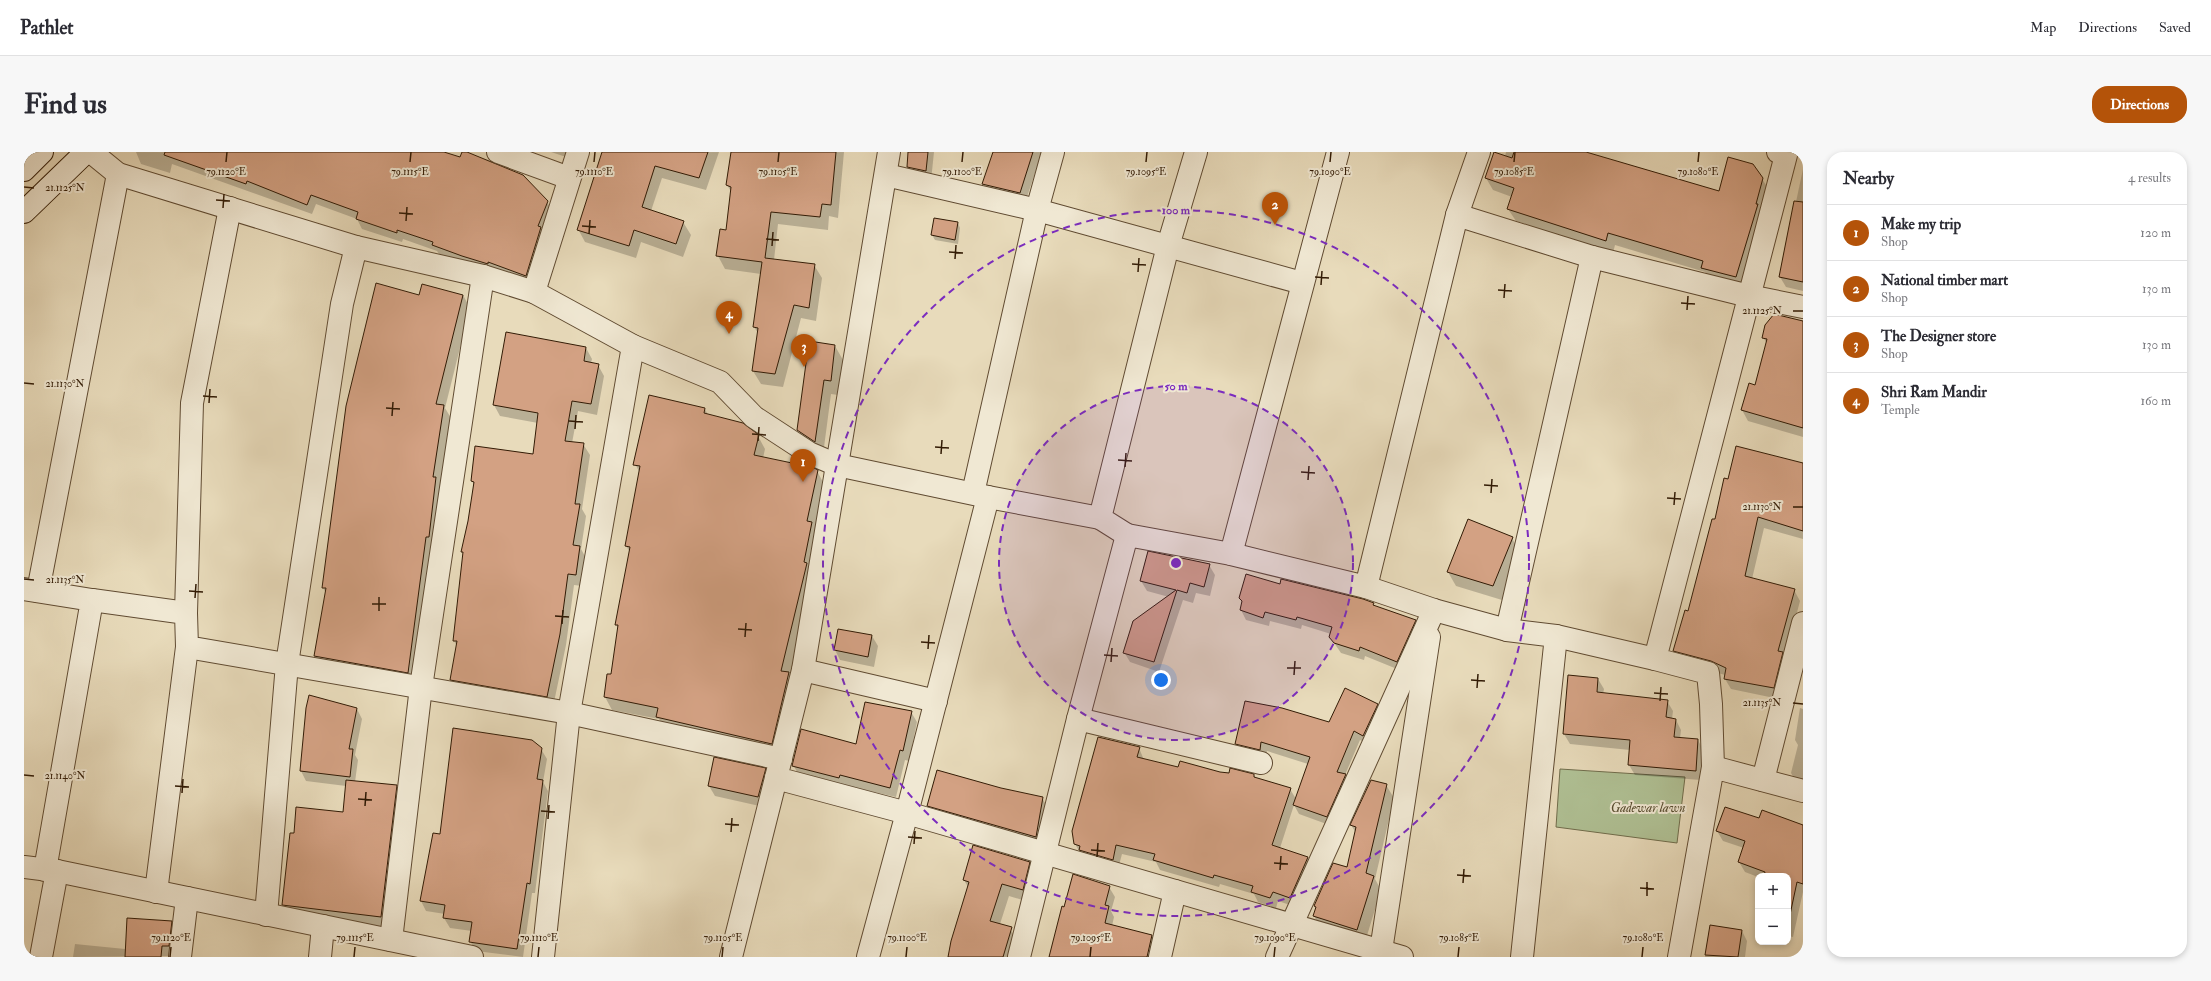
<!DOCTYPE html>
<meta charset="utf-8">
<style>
body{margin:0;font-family:"IM FELL Double Pica",serif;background:#f7f7f7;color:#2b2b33}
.controls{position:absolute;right:12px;bottom:12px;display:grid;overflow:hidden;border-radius:8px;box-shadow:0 2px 6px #0003}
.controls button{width:36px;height:36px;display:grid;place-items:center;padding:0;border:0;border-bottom:1px solid #e1e1e2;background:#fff;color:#2b2b33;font:20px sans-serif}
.you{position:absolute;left:1137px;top:528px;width:14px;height:14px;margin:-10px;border:3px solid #fff;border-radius:50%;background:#1a73e8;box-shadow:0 0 0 6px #1a73e833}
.badge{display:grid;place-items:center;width:26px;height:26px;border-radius:50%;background:#b45309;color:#fff;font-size:13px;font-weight:700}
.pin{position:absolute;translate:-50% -33px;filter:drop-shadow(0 1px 2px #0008)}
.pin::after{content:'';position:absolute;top:21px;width:14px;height:12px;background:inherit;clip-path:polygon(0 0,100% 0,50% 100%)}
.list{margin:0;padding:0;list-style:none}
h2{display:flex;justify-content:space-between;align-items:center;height:52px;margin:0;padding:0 16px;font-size:17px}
h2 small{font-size:13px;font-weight:400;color:#7c7c81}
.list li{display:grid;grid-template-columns:26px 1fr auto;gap:12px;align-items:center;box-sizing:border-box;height:56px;padding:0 16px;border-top:1px solid #e1e1e2}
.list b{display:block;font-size:15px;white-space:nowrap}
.list p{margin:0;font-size:13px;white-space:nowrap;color:#7c7c81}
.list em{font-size:13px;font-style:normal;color:#7c7c81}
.map{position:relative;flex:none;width:1779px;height:805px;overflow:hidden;border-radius:16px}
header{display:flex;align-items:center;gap:24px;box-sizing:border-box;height:56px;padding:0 20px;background:#fff;border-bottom:1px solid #e1e1e2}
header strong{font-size:19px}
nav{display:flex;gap:22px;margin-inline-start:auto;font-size:14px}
.intro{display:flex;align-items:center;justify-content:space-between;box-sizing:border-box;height:96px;padding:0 24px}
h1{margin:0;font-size:28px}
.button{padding:10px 18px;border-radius:16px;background:#b45309;color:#fff;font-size:14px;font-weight:700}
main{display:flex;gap:24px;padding:0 24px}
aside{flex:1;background:#fff;border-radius:16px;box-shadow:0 2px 6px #0003}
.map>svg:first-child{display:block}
</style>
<header>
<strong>Pathlet</strong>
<nav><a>Map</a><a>Directions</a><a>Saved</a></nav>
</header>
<div class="intro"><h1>Find us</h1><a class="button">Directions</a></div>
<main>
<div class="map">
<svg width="1779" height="805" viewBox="0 0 1779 805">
<rect width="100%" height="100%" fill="#e8dbbb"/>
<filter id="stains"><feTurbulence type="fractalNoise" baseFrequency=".005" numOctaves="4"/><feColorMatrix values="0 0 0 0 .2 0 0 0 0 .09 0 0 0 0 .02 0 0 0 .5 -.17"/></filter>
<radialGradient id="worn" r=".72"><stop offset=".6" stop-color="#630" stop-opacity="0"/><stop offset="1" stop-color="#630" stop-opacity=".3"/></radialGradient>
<path fill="#b0c195" stroke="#716e4d" d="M1536,617l125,8 -8,66 -121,-16z"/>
<g fill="#0003">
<path d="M112,0h305l20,6 3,-6 24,8 59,42 6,10 -22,74 -63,-20 -29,-12 -2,-3 -34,-12 -1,3 -40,-13 -5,-10 -41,-15 -4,10 -140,-50 -2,9 -29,-9z"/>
<path d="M527,0h30l-6,8z"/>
<path d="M586,0h109l-13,38 -44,-12 -11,33 32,11 8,13 -8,22 -42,-15 -5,16 -51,-16 -7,-13z"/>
<path d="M708,0h112l-6,66 -9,-2 -1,14 -50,-6 -4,36 40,5 8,13 -6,43 -15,-3 -18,69 -22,-3 -8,-13 5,-38 -4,-6 7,-53 -36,-5 -7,-13 9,-25 5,-38 -5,-8z"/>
<path d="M885,0h25l-3,29 -18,-4 -5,-10z"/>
<path d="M970,0h54l-3,10 -6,-1 -14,42 -36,-9 -6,-10z"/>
<path d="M1482,0h77l136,41 43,-14 8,12 -27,98 -33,-9 -5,-8 -90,-27 -2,8 -97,-32 -8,-12 4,-12 -19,-7 -7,-12 19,-21z"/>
<path d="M1779,17v122l-17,-4 -6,-10z"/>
<path d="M934,71l2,5 -2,16 -23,-4 -3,-5z"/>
<path d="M439,143l7,13 -25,100 6,10 -11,67 3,5 -28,195 -93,-16 -7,-13 11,-63 -3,-5z"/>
<path d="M1779,170v115l-55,-16 -6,-11 14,-24 11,-42 -4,-7z"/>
<path d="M811,194l8,14 -5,35 -7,-1 -8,61 -17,-11 -8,-14z"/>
<path d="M562,196l6,11 -1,4 7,2 6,11 -7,39 -19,-4 -6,32 11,1 7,11 -8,54 4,7 -5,33 5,9 -4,28 -8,-1 -8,60 -13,62 -96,-16 -6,-11 6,-34 -3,-5 10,-86 -2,-3 13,-65 -3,-6 62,-26 4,-32 -38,-7 -6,-11z"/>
<path d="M626,245l55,12 3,6 50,21 7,13 -2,9 54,13 7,13 -9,45 4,7 -5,40 -24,101 5,9 -16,70 -114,-27 -6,-10 -47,-9 -7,-13 7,-22 7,-45 -3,-5 14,-73 -4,-6 14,-73 -5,-9z"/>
<path d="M1779,312v75l-39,-11 -12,51 42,11 6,11 -15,57 -6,41 -48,-10 -6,-10v-4l-44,-13 -7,-11 15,-39 26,-91z"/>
<path d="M1488,386l8,15 -18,47 -46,-14 -8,-14z"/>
<path d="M1185,413l6,10 -5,21 -14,-3 -3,10 -10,-3 -24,72 -29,-10 -6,-10 45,-55 -22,-6 -6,-10z"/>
<path d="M1257,433l92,19 2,3 40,14 5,10 -18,40 -37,-15 -1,4 -23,-7 -11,-16 1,-3 -29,-9 -1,4 -31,-8 -1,5 -23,-6 -5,-10 2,-7 -3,-5z"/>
<path d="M814,478l34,6 6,10 -4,21 -34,-7 -5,-10z"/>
<path d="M1574,527l6,10 -1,5 64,7 6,10 -1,8 4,1 5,10 -1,9 18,1 5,10 -2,30 -66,-5 -6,-10 1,-15 -60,-6 -6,-10z"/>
<path d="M1353,553l6,9 -14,31 -9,-5 -15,35 6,10 -19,41 -33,-12 -5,-9 -14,43 28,10 5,10 -17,39 -18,-6 -2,7 -18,-6 -4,-8 -34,-10 -1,3 -59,-17 -4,-8 -34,-8 -4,15 -37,-15 -6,-10 64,-96 5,12 35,9 75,6 2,4 34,10 6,10 12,-35 -41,-13 -2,8 -23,-6 -6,-9 93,-21z"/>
<path d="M1776,556l3,1v76l-6,-2 -6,-10 7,-28 -3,-5z"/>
<path d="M333,557l5,10 -7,36 3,5 -3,22 41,4 7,11 -16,131 -97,-12 -7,-11 61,-92 2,-27 -40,-5 -5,-10z"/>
<path d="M887,560l6,10 -8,39 -4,-1 -9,37 -97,-22 -6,-10 64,-20z"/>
<path d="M517,597l6,10 -4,23 5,9 -13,102h-3l-9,64 -47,-6 -6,-10 2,-10 -22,-3 -6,-10 1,-4 -19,-3 -5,-10 12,-67 8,1z"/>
<path d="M741,617l6,10 -7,28 -49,-11 -6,-10z"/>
<path d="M1362,633l8,13 -19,81 6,11 -16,52 -43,-12 -8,-14 2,-7 -1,-3 32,-37 9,-36 -5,-8z"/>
<path d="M976,637l42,9 6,10 -7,39 -107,-31 -6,-10z"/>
<path d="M1735,668l44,11v61l-10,45 -5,-1v-60l-30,1 -13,-5 -6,-10 5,-14 -21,-7 -6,-10z"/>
<path d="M1005,711l7,12 -7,27 -20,-6 -9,28 9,3 7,12 -5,18h-63l20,-70 -4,-7z"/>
<path d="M1085,735l6,10 -4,14 3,6 -2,9 40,10 5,10 -2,11h-105l15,-49z"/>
<path d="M1734,760v12l-2,-3z"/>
<path d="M147,770l6,10 -3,24 -101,1 2,-13 50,5z"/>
<path d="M1687,774l31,5 5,10 -2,16h-40z"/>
</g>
<g fill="#d3a183" stroke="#321b05">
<path d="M141,0h279l16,5 2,-5h5l56,23 25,26 -10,25 3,1 -15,49 -38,-14v2l-26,-8 -30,-11 1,-3 -36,-12v3l-41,-14 2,-7 -47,-17 -4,10 -60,-24 -1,3 -82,-29z"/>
<path d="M578,0h106l-9,26 -44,-12 -13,41 42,14 -8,23 -42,-14 -5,16 -52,-16z"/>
<path d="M707,0h105l-5,53 -9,-1 -2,13 -49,-5 -6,46 50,6 -6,44 -15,-3 -19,69 -23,-3 6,-43 -5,-1 9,-65 -46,-6 4,-27 6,1 5,-43 -5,-2z"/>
<path d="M884,0h20l-2,19 -19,-4z"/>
<path d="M969,0h40l-13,41 -38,-9z"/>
<path d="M1470,0l18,6 2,-6h72l133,39 9,-34 25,7 10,14 -7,26h2l-22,73 -35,-9 2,-7 -95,-28 -2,8 -99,-32 7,-21 -29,-10z"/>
<path d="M1770,49l9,1v80l-24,-5z"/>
<path d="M910,66l24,4 -3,18 -24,-5z"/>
<path d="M352,131l43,12 3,-11 41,11 -27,109 8,1 -11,72h3l-7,60h-3l-18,136 -94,-17 12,-68h-4l24,-182z"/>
<path d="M1750,162l29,7v107l-62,-18 8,-27 6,2 12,-46 -5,-1 3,-13z"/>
<path d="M482,180l80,15 -2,14 15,3 -8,40 -19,-3 -7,40 19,2 -9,61h5l-7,41 7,1 -4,29 -8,-1 -8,60 -13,63 -97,-17 7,-39h-4l10,-89h-2l7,-31 6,-39 -3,-1 4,-35 58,8 5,-41 -45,-8z"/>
<path d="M785,189l26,4 -4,36 -7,-1 -9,62 -18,-12z"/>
<path d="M625,243l56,13 -1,5 39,10 16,12 -5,20 38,8 1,-6 25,13 -11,51 5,1 -8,40 3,1 -26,108 8,1 -17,72 -116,-27 2,-9 -54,-11 3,-23h4l7,-49h-3l15,-78 -5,-1 15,-80 -7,-1z"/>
<path d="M1712,294l67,17v68l-45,-14 -13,59 50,13 -17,62 5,1 -9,36 -50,-9 2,-11 -15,-7 -38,-10 12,-41 3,1 24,-92h3l9,-41 4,1z"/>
<path d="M1444,367l45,18 -20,49 -46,-14z"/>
<path d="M1124,399l62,13 -6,23 -14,-4 -3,10 -10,-3 -23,72 -31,-9 10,-32 43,-31 -36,-9z"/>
<path d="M1222,422l34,10 1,-5 82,20 11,4 -1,2 43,15 -19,42 -37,-15 -1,4 -25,-8 -5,-6 3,-10 -35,-10 -1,3 -31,-8 -2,6 -23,-8 2,-9 -3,-3z"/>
<path d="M814,477l34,6 -4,22 -34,-7z"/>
<path d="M1544,523l30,3 -1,14 71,8 -2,17 10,2 -2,18 24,2 -2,32 -68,-6 2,-25 -67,-6z"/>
<path d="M1321,536l33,16 -15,32 -9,-5 -17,41 9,2 -19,43 -34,-12 17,-48 -49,-15 -1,8 -25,-6 10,-43 37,7 47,14z"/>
<path d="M285,543l48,13 -8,41h4l-3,28 -50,-6 6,-63z"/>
<path d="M841,550l47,9 -9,40 -3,-1 -10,38 -50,-13 -1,3 -47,-12 9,-37 55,15z"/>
<path d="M429,576l79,12 10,8 -5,31 6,1 -13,104 -3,-1 -10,66 -48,-7 3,-20 -29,-4 2,-13 -25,-4 13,-68 7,1z"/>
<path d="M1074,585l42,10 -3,10 41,10 2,-6 40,11 9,1 1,-5 24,6v3l37,11 -19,57 36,12 -18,41 -17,-6 -3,6 -19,-6 2,-6 -39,-11 -1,3 -60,-18 2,-6 -39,-9 -3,15 -34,-10 1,-4 -6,-2 -2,-13z"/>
<path d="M690,605l52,11 -8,29 -50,-11z"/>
<path d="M913,618l64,18 42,9 -7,40 -109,-31z"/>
<path d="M322,628l51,5 -16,132 -99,-12 8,-72h4l2,-26 47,5z"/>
<path d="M1347,628l16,4 -21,89 8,3 -17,54 -44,-14 3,-9 -2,-1 19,-43 14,4 9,-40 -6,-2z"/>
<path d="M1701,655l34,11 3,-8 41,15v59l-6,-2 -9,42v-48h-24l1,-4 -27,-10 7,-21 -29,-10z"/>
<path d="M949,693l57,17 -7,28 -21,-6 -12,37 22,6 -9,30h-55l3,-16 18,-59 -6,-2z"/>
<path d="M1049,722l37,12 -5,19 4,1 -4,17 47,12 -5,22h-98l13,-51 2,1z"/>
<path d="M103,766l45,3 -3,25h-7l-1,11h-36z"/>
<path d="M1686,773l32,5 -4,27 -33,-2z"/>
</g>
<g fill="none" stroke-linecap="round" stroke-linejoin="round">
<defs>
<g id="street">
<path d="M67,0l27,22 238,73"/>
<path d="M474,0l71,26"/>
<path d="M865,0l-86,518 -27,108 131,35 495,144"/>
<path d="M862,23l151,35 265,73"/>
<path d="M1433,63l135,42"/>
<path d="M510,140l99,54 -64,367 -26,244"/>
<path d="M609,194l87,36 34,35 55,36 28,12 151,32 -81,316 -39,144"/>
<path d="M949,341l64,-283 16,-58"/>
<path d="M964,345l112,21"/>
<path d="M1103,383l-27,-17 68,-272 28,-94"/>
<path d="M1207,402l107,-402"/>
<path d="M1342,435l91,-372 22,-63"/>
<path d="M0,437l68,11 -47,270"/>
<path d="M14,439l80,-417"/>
<path d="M68,448l94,13 1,34 382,66 212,46"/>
<path d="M162,461l6,-210 38,-195"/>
<path d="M1483,478l85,-373 157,39 54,11"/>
<path d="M1532,484l99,23"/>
<path d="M779,518l133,31"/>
<path d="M1054,567l183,44"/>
<path d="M1689,615l-2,-63 -3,-31 -53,-14 131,-504 -8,-3"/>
<path d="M1739,628l40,-157"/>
<path d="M0,715l33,4 -16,86"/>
<path d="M33,719l415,86"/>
<path d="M132,740l31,-245"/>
<path d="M242,763l21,-251 55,-360 14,-57 127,29 51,16 44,-140"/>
<path d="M367,788l30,-253 62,-411"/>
<path d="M156,805l7,-59"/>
<path d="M296,805l3,-31"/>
<path d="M707,805l45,-179"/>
<path d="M995,805l59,-238 49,-184 104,19 135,33 68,23 73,20 49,6 -34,321"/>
<path d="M1136,805l15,-66"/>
<path d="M1253,805l157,-347"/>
<path d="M1356,805l49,-320"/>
<path d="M1655,805l34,-190 90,24"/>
</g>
<g id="secondary">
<path d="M0,18l18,-18"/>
<path d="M0,60l62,-60"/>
</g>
</defs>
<use href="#street" stroke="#604b32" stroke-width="24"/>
<use href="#secondary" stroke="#321b05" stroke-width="24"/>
<use href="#street" stroke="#f0e8d3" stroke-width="22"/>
<use href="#secondary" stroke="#f0e8d3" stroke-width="22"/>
</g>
<path fill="none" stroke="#321b05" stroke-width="1.5" d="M202,10l1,-10M386,10l1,-10M570,10l1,-10M754,10l1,-10M938,10l1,-10M1122,10l1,-10M1306,10l1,-10M1490,10l1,-10M1674,10l1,-10M0,35l10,1M192,48l14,1M199,56l1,-14M375,61l14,1M382,69l1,-14M558,74l14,1M565,82l1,-14M742,87l13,1M748,94l1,-14M925,100l14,1M931,107l1,-14M1108,112l14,1M1114,120l1,-14M1291,125l14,1M1297,133l1,-14M1474,138l14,1M1480,146l1,-14M1657,151l14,1M1663,158l1,-14M1769,159h10M0,231l10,1M179,244l14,1M185,251l1,-14M362,256l14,1M368,264l1,-14M545,269l14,1M551,277l1,-14M728,282l14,1M734,289l1,-14M911,295l14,1M917,302l1,-14M1094,308l14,1M1101,315l1,-14M1277,320l14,1M1284,328l1,-14M1460,333l14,1M1467,341l1,-14M1643,346l14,1M1650,353l1,-13M1769,355h10M0,427l10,1M165,439l14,1M171,446l1,-14M348,452h14M355,459v-14M531,464l14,1M538,472l1,-14M714,477l14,1M721,485l1,-14M897,490l14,1M904,497l1,-14M1080,503l14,1M1087,510l1,-14M1263,516h14M1270,523l1,-14M1447,528l14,1M1453,536l1,-14M1630,541l14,1M1636,549l1,-14M1769,551l10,1M0,623l10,1M151,634l14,1M158,641l1,-14M334,647l14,1M341,654l1,-14M517,659l14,1M524,667l1,-14M701,672l14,1M707,680l1,-14M884,685l14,1M890,692l1,-13M1067,698l14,1M1073,705l1,-14M1250,711l14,1M1256,718l1,-14M1433,723l14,1M1439,731l1,-14M1616,736l14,1M1623,744v-14M146,805l1,-10M330,805l1,-10M514,805l1,-10M698,805l1,-10M882,805l1,-10M1066,805l1,-10M1250,805l1,-10M1434,805l1,-10M1618,805l1,-10"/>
<circle cx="1152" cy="411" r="177" fill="#7b2cbf" fill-opacity=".12"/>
<g fill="none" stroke="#7b2cbf" stroke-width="2" stroke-dasharray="7 5">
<circle cx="1152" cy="411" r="177"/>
<circle cx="1152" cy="411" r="353"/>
</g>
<g text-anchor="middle" stroke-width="4" stroke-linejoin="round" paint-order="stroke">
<g font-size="13" font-style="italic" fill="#584d30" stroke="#f0e8d3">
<text x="1624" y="660">Gadewar lawn</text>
</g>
</g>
<g font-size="10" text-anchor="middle" fill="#321b05" stroke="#f0e8d3" stroke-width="4" stroke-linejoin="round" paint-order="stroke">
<text x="202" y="23">79.1120°E</text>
<text x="386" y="23">79.1115°E</text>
<text x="570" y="23">79.1110°E</text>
<text x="754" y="23">79.1105°E</text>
<text x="938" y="23">79.1100°E</text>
<text x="1122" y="23">79.1095°E</text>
<text x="1306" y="23">79.1090°E</text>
<text x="1490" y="23">79.1085°E</text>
<text x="1674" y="23">79.1080°E</text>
<text x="41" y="39">21.1125°N</text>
<text x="1738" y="162">21.1125°N</text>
<text x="41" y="235">21.1130°N</text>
<text x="1738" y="358">21.1130°N</text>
<text x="41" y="431">21.1135°N</text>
<text x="1738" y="554">21.1135°N</text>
<text x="41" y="627">21.1140°N</text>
<text x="147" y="789">79.1120°E</text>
<text x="331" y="789">79.1115°E</text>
<text x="515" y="789">79.1110°E</text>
<text x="699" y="789">79.1105°E</text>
<text x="883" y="789">79.1100°E</text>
<text x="1067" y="789">79.1095°E</text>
<text x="1251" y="789">79.1090°E</text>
<text x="1435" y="789">79.1085°E</text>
<text x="1619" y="789">79.1080°E</text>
</g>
<circle cx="1152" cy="411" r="6" fill="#7b2cbf" stroke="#f0e8d3" stroke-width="2"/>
<g font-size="12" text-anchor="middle" font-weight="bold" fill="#7b2cbf" stroke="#f0e8d3" stroke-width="4" stroke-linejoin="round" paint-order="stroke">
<text x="1152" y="62">100 m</text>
<text x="1152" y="238">50 m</text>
</g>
<rect width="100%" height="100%" filter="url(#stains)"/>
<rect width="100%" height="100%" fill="url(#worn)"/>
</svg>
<div class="controls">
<button>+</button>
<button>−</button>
</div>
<div class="you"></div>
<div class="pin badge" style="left:779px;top:330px">1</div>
<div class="pin badge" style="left:1251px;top:73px">2</div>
<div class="pin badge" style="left:780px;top:215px">3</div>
<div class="pin badge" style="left:705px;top:182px">4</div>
</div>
<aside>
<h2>Nearby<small>4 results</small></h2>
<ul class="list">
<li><span class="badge">1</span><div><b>Make my trip</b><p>Shop</p></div><em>120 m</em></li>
<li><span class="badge">2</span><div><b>National timber mart</b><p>Shop</p></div><em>130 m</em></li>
<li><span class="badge">3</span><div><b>The Designer store</b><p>Shop</p></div><em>130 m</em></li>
<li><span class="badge">4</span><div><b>Shri Ram Mandir</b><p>Temple</p></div><em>160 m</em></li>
</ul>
</aside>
</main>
